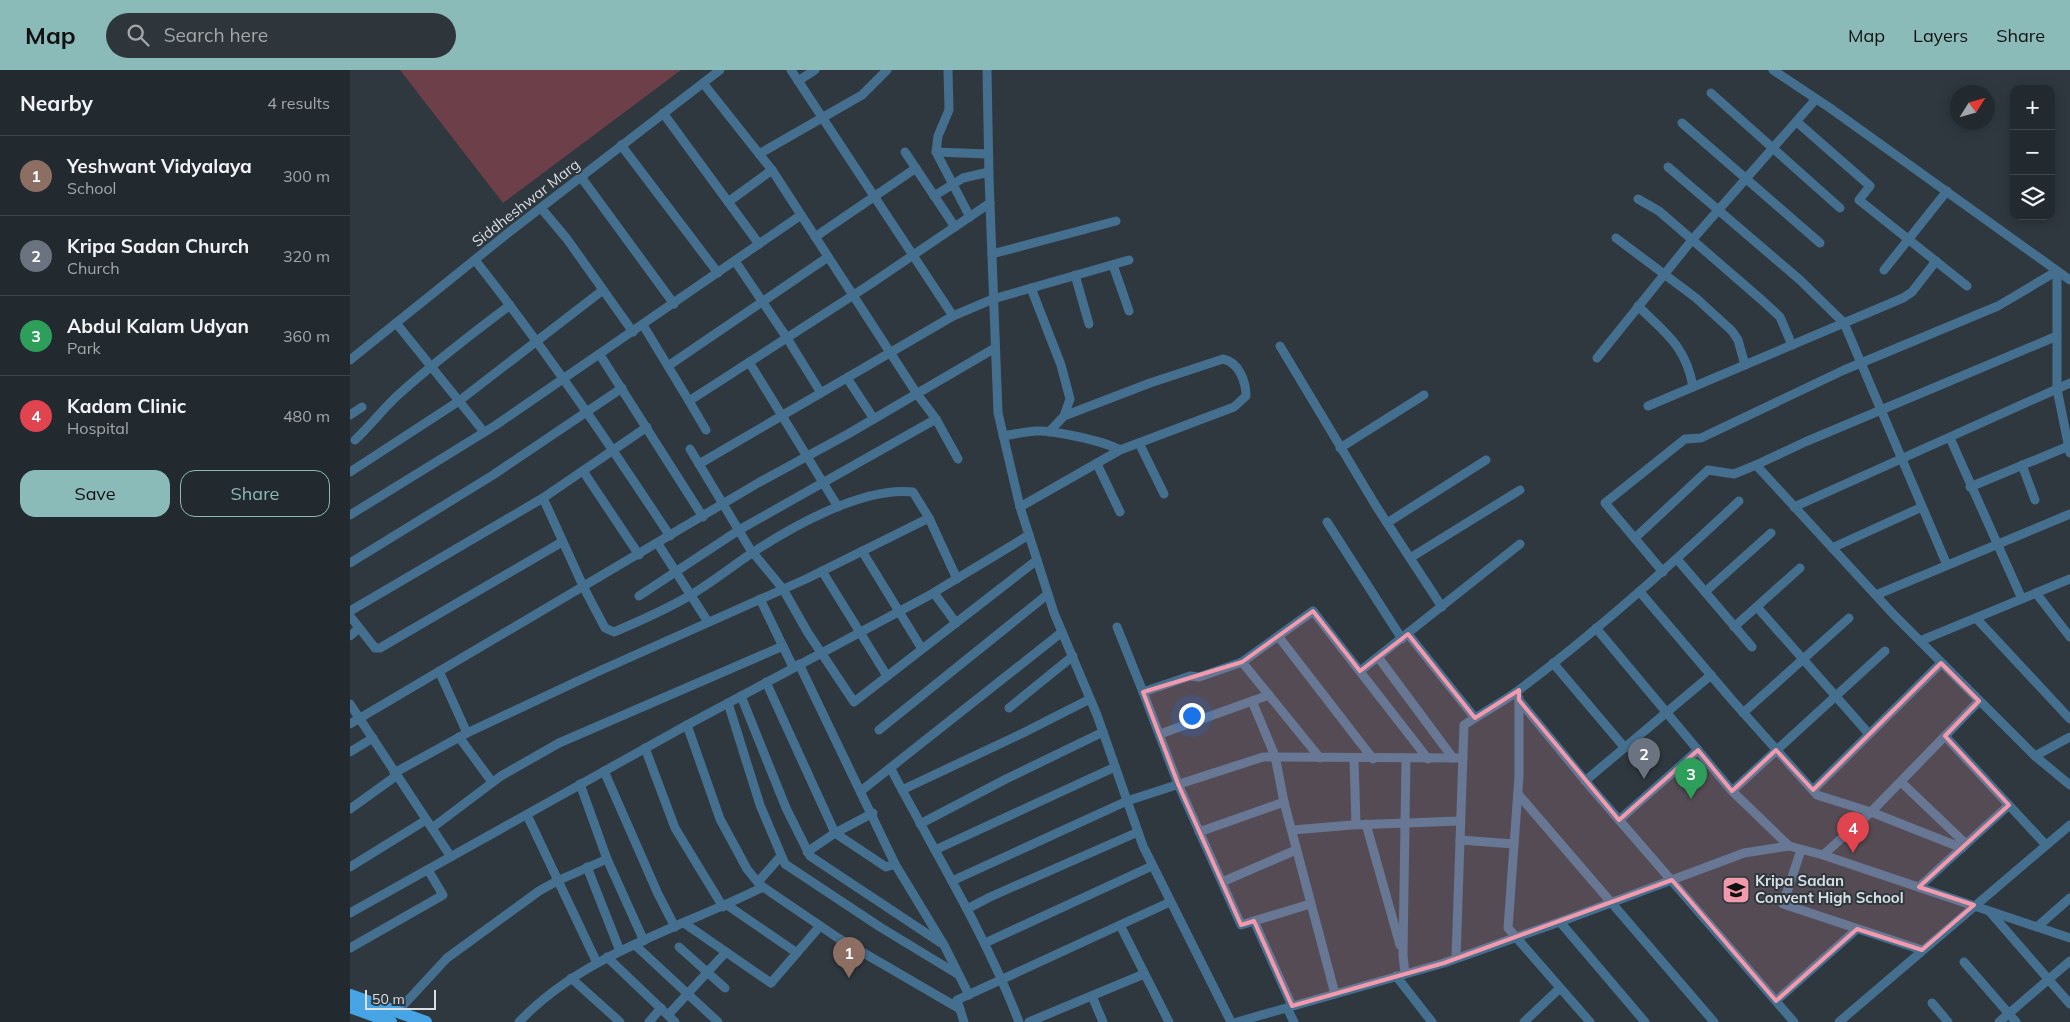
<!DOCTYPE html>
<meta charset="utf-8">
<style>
body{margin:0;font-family:Mulish,sans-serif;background:#2f363b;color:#f1f3f6}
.controls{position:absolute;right:15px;top:15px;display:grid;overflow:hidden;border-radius:10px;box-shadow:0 2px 12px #0003}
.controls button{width:45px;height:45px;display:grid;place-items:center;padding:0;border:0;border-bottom:1px solid #40464b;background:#232a2f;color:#f1f3f6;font:25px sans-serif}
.compass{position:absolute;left:1600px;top:15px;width:45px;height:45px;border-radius:50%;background:#232a2f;box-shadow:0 2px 12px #0003;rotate:53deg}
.scale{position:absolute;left:15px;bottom:12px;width:71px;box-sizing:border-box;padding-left:5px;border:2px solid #d9dfe3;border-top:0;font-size:14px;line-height:18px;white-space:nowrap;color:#d9dfe3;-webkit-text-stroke:4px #2f383f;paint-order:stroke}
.you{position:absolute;left:841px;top:645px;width:18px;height:18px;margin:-12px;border:4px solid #fff;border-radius:50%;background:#1a73e8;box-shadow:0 0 0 8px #1a73e833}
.badge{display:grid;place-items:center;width:32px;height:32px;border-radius:50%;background:#8bbbb9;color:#fff;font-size:16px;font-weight:700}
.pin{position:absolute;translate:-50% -41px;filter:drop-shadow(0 1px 2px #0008)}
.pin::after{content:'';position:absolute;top:26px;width:18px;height:15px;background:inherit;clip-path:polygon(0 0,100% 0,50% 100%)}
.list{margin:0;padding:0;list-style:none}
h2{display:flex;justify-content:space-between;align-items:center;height:65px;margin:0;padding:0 20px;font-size:21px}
h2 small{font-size:16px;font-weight:400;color:#a3a7aa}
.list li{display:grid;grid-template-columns:32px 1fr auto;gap:15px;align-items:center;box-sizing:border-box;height:80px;padding:0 20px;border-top:1px solid #40464b}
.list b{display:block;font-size:19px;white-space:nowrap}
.list p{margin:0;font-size:16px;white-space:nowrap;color:#a3a7aa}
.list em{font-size:16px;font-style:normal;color:#a3a7aa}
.actions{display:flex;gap:10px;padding:15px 20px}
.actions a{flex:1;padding:11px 0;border:1px solid #8bbbb9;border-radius:15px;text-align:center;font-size:18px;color:#8bbbb9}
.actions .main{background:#8bbbb9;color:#111}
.icon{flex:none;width:28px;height:28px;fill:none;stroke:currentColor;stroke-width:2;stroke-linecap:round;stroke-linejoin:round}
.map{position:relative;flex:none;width:1720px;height:952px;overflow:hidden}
header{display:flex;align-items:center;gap:30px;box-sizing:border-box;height:70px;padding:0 25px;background:#8bbbb9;color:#111}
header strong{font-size:24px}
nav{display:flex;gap:28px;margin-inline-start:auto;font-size:18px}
.search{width:350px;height:45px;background:#2f363b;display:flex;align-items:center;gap:12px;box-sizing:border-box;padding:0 18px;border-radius:28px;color:#a3a7aa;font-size:19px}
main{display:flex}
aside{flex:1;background:#232a2f}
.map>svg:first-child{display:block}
</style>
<header>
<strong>Map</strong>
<div class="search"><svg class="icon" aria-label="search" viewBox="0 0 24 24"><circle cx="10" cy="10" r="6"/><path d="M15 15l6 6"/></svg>Search here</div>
<nav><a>Map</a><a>Layers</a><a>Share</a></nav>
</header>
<main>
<aside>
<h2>Nearby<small>4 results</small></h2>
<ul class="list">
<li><span class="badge" style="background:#8d6e63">1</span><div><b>Yeshwant Vidyalaya</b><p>School</p></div><em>300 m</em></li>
<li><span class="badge" style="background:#6b7280">2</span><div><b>Kripa Sadan Church</b><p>Church</p></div><em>320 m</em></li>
<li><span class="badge" style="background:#2e9e5b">3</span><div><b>Abdul Kalam Udyan</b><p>Park</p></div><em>360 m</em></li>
<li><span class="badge" style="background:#e0444e">4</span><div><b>Kadam Clinic</b><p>Hospital</p></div><em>480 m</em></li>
</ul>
<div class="actions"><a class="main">Save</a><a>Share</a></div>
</aside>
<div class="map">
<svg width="1720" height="952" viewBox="0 0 1720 952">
<rect width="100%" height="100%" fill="#2f383f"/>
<path fill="#6d3f49" d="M50,0h281l-178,133z"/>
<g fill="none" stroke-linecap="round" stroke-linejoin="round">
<g stroke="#456f8f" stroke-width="9">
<path d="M598,0l1,40 -11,26 -2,16 34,65"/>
<path d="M637,0l2,108 9,235 22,94 34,106 43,102 46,131 88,176"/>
<path d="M1423,0l57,38 240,172"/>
<path d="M448,11l17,-11"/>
<path d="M353,13l69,87 145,224 19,25 22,40"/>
<path d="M1361,23l129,115"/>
<path d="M313,43l96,131"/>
<path d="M1447,52l73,64 -11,14 108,86"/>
<path d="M1332,53l138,120"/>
<path d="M271,75l97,128"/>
<path d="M555,82l50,75"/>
<path d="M586,82l52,2"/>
<path d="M409,84l103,-59 25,-25"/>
<path d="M1318,97l132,113 44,43 103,242"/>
<path d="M231,107l93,127"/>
<path d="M584,126l29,-18 26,-6"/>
<path d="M1288,129l21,12 105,91 16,15 12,28"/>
<path d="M378,132l44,-32"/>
<path d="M191,138l26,31 66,93"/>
<path d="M465,167l101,-69"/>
<path d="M1266,168l80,60 36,33 6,9 7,25"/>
<path d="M642,184l124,-33"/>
<path d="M125,190c70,89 133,182 195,276"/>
<path d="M385,191l52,77 34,55"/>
<path d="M763,195l16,46"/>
<path d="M1534,200l63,-79"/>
<path d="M1707,201v118l13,64"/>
<path d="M725,205l14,49"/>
<path d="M681,218l30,77 9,34 -6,17 -15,16"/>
<path d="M1288,236c28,28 48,40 55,81"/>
<path d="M603,246l40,-17 136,-39"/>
<path d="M46,253l88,109"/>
<path d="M293,255l46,76 180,-116 121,-82"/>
<path d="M1707,266l-252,106 -49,23 138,150 141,141 35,-19"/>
<path d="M930,276l96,160 66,101"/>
<path d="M250,285l103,162"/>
<path d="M1247,288l95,-118 124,-141"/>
<path d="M0,290l158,-127 212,-163"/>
<path d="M399,292l89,145"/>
<path d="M318,296l160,-109"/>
<path d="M497,308l27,41"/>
<path d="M339,331l17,29"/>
<path d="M1298,336l255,-108 9,-6 24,-31"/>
<path d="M0,345l12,-8"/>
<path d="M653,366c11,-2 22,-4 32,-5 18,-1 69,10 85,19"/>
<path d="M1600,368l72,161"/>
<path d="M5,370c15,-14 27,-30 42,-44 36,-33 75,-62 113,-91"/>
<path d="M789,373l25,51"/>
<path d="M990,378l84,-53"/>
<path d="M340,379l60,100 33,40 25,44 46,69 183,-142"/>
<path d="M349,394l254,-148 -162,-246"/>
<path d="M747,394l23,48"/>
<path d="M1672,395l13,35"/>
<path d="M233,401l56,84"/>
<path d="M0,402l109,-71 144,-111"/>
<path d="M1620,417l99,-41"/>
<path d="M193,428l41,90 21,40 9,4c26,-11 51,-22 75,-36 22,-13 42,-29 63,-43 41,-27 112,-67 161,-61l16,26"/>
<path d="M670,437l100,-57 114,-43 12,-11c0,-14 -7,-34 -23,-37l-73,24 -86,33"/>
<path d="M1444,437l276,-124"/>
<path d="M0,445l146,-90 305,-210"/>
<path d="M977,452l75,117"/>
<path d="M1037,453l99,-63"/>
<path d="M1285,468l73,-68 26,4 22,-9"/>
<path d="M308,474l50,78"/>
<path d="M1482,478l90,-41"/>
<path d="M512,481l60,98"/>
<path d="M1060,488l110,-68"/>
<path d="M1327,489l75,88"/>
<path d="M0,493l143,-88 129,-87"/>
<path d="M472,501l65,105"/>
<path d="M1313,502l-58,-69 80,-64 16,-1 143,-68 154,-64 59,-35"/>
<path d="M1290,522l92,108 85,95 54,17 91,36"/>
<path d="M1355,522l66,-59"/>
<path d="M584,523l22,30"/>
<path d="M1686,523l34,44"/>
<path d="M1526,525l194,-81"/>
<path d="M289,526l100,-66 197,-111"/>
<path d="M410,529l33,68"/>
<path d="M1407,537l112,127"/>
<path d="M0,541l193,-113 104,-71"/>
<path d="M0,546l25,32h5l182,-106"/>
<path d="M1626,548l94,101"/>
<path d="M767,557l26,65"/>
<path d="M1384,557l66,-59"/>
<path d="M1246,558l136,163 57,55"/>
<path d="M1058,564l67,84"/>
<path d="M0,566l9,-8"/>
<path d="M928,566l95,123"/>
<path d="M1570,571l150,-62"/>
<path d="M1028,587l75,101"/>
<path d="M892,592l71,-51 115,148"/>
<path d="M1203,593l72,85"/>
<path d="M449,594l96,200 49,81 25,50"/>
<path d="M89,601l28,62"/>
<path d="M1010,601l160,-127"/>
<path d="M416,612l69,151 51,34 9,-3"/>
<path d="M391,626l45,112 24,48 131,87"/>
<path d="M1169,628v78l-11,152 82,94"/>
<path d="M1169,630l69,84 206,238"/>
<path d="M902,631l23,55 9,46 51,192"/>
<path d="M378,633l32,102 25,59 95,63 79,48"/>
<path d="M0,634l101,153"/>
<path d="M659,638l64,-52"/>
<path d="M1393,643l106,-95"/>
<path d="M0,654l408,-241 90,-49 147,-86"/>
<path d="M337,655l33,94 27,50 13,16 78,53 122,71"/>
<path d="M529,660l169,-136"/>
<path d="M810,664l109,-39"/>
<path d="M1595,666l101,109"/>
<path d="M109,667l33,45"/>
<path d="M295,678l30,80 48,79"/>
<path d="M0,682l23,-14"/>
<path d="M1685,686l35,29"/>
<path d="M1004,689l2,65"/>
<path d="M541,699c44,84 94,164 128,253"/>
<path d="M254,701l54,123 17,33"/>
<path d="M44,703l73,-40 130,-61 209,-93 123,-61 28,61"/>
<path d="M1235,711l126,-106"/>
<path d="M1551,712l65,62"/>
<path d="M230,714l27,75 37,82"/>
<path d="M552,720l121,-57 67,-34"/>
<path d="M1463,720l128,-127"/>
<path d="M511,721l201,-159"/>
<path d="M1382,721l153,-140"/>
<path d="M1168,724l196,228"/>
<path d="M0,739l46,-33"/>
<path d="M177,745l70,148"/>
<path d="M1269,750l79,-70"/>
<path d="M570,754l86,-45 97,-47"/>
<path d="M1016,754l34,121"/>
<path d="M82,758l69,-52 58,-33 224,-97"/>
<path d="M943,760l59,-5 108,-4"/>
<path d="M849,762l85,-30"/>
<path d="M1110,770l54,4"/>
<path d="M585,780l180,-83"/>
<path d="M1451,780l-18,54 139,46"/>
<path d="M457,782l28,-19 38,-20"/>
<path d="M1473,785l48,-43 108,-111"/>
<path d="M0,797l76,-47"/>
<path d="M237,797l33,84"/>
<path d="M602,811l175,-80 136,-44 200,1"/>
<path d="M408,812l22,-25"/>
<path d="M872,812l74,-32"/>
<path d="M1569,817l90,-82"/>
<path d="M960,834l-69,21 -63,-141 -35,-92 47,-16 9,1 43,-15 78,96"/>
<path d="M377,835l70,48"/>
<path d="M617,839l23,-12 148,-65"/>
<path d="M1640,842l80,92"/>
<path d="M0,843l337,-188 241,-129 101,-61"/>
<path d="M904,851l38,85"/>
<path d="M1210,852l85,100"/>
<path d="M334,853l87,60 49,-57"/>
<path d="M770,855l49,97"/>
<path d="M1687,857l33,-29"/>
<path d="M635,873l167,-77"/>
<path d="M285,875l83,77"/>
<path d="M329,877l46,41"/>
<path d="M0,878l93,-53 -15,-25"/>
<path d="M257,887l68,65"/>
<path d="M1106,888l8,-233c18,-12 37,-22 55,-35 77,-58 150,-123 220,-189"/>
<path d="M1614,892l52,60"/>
<path d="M1055,904l-2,-19 3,-196"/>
<path d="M1046,906l36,46"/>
<path d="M221,908l49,44"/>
<path d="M742,926l11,26"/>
<path d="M1426,931l81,-72"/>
<path d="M1582,933l16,19"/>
<path d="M937,938l7,14"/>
<path d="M48,941l49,-53 92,-67 18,-10 50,-22"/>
<path d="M318,945l58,-63"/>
<path d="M169,952c64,-68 162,-94 244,-135"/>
<path d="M299,952l12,-14"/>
<path d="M614,952l-7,-22 213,-98"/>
<path d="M679,952l115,-48"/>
<path d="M887,952l207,-59 121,-43 179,-67 45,-7 34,9 247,83"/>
<path d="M1174,952l36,-34"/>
<path d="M1489,952l231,-197"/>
<path d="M1649,952l71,-61"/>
</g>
<g stroke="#47a5e6" stroke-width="12">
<path d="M0,925l76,27"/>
<path d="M0,937l41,15"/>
</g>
</g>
<path fill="#f29aac" fill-opacity="0.2" stroke="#f29aac" stroke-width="4" stroke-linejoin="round" d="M963,541l47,60 48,-37 67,84 44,-28v10l100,120 79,-70 34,41 44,-41 37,40 128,-127 38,38 -34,35 64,69 -90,82 55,18 -52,45 -65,-21 -81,72 -104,-121 -228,83 -152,43 -38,-85 -13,4 -63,-141 -35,-92 99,-30z"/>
<defs>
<symbol id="school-square" viewBox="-11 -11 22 22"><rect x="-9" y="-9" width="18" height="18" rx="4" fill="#f29aac" stroke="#2f383f"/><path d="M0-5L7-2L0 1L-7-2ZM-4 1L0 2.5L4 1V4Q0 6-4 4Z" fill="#111"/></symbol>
</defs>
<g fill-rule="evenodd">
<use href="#school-square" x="1370" y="804" width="32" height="32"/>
</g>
<g text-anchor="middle" stroke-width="4" stroke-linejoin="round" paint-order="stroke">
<g font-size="15" fill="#d9dfe3" stroke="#2f383f">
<text transform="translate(176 133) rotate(-38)" y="5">Siddheshwar Marg</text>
</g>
<g font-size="15" font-weight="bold" fill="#d9dfe3" stroke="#2f383f" text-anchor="start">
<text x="1405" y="816">Kripa Sadan<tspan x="1405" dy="17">Convent High School</tspan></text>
</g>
</g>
</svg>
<div class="controls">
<button>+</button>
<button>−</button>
<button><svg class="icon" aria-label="layers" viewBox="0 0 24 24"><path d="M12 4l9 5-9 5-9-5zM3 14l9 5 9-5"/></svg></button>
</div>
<svg class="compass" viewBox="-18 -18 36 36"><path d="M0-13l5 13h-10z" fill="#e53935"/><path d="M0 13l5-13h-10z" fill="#a3a7aa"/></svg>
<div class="scale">50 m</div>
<div class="you"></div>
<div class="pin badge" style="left:499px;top:908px;background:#8d6e63">1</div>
<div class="pin badge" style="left:1294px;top:709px;background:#6b7280">2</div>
<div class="pin badge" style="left:1341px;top:729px;background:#2e9e5b">3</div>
<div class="pin badge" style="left:1503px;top:783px;background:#e0444e">4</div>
</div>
</main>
